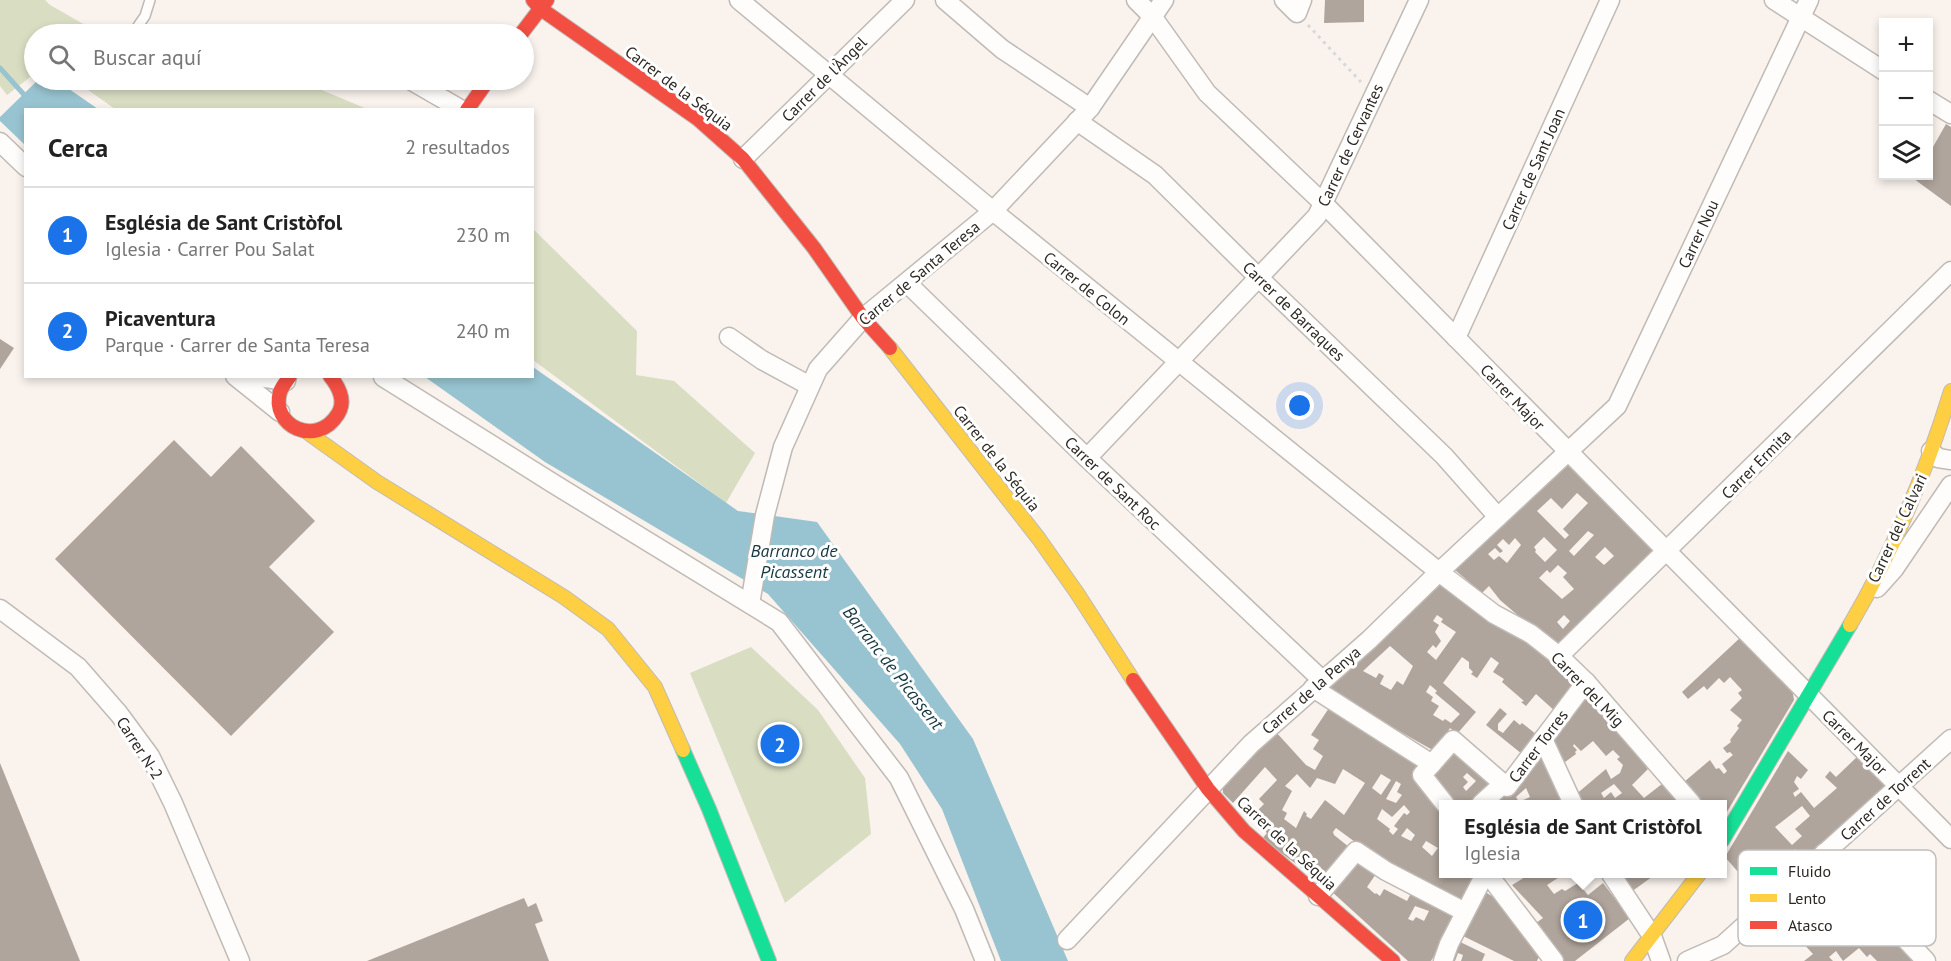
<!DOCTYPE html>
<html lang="es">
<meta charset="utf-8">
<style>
body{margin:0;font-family:"PT Sans",sans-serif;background:#f2f2f2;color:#222}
.controls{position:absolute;right:18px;top:18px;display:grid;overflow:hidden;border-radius:0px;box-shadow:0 3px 9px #0003}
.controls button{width:54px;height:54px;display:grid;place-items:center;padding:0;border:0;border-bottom:2px solid #e0e0e0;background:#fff;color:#222;font:30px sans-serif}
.you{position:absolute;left:1300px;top:406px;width:21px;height:21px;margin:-15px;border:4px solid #fff;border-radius:50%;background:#1a73e8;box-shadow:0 0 0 9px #1a73e833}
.badge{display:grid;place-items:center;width:39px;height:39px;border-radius:50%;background:#1a73e8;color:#fff;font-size:20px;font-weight:700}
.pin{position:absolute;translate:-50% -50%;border:3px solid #fff;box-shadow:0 2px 6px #0006}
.popup{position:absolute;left:1439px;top:800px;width:288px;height:78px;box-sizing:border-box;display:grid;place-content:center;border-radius:0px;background:#fff;filter:drop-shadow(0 2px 4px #0005);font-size:20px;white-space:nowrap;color:#767676}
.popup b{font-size:22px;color:#222}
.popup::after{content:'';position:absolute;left:50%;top:100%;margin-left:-12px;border:12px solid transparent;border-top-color:#fff}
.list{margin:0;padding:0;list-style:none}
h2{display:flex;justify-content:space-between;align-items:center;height:78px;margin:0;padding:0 24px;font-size:26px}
h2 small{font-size:20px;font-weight:400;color:#767676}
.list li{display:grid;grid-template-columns:39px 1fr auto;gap:18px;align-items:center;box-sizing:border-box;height:96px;padding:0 24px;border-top:2px solid #e0e0e0}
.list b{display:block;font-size:22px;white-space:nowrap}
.list p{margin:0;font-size:20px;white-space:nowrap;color:#767676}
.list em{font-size:20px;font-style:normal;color:#767676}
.icon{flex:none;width:33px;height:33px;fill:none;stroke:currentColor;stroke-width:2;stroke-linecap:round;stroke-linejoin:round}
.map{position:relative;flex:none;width:1951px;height:961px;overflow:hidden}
.search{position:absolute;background:#fff;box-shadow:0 3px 9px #0003;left:24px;top:24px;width:510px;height:66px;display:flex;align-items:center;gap:15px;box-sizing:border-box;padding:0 21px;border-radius:33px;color:#767676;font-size:22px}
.panel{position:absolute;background:#fff;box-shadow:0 3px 9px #0003;left:24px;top:108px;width:510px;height:270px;border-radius:0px}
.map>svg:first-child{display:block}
</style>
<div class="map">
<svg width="1951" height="961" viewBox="0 0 1951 961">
<rect width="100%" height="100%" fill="#f9f2ed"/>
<g fill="#d9dec3">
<path d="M0,0h45l5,5 51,29h-67v40l-27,21 -7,-9z"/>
<path d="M74,80h224l69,29h-252z"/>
<path d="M533,229l104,102 -1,44 38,6 81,72 -29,50 -193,-143z"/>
<path d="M751,647l67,63 47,68 6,56 -86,69 -95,-230z"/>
</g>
<g fill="#98c4d1">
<path d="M38,80h18l42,29 -72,1 -1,35 -25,-24v-4z"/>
<path d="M533,367l205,144 79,11 156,217 95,222h-67l-59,-152 -42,-65 -132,-150 -223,-132 -120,-85 107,-1z"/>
</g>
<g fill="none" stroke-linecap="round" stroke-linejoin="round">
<path stroke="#98c4d1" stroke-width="5" d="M0,68l27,30"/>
</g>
<g fill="#b0a59c" fill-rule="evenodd">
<path d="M1325,0h39v22l-40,1z"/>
<path d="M1946,124l5,3v79l-37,-27 2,-3h13v-22z"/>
<path d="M0,339l14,9 -14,21z"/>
<path d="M174,440l37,37 30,-31 74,75 -46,46 65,65 -103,104 -176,-177z"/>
<path d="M1567,462l87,87v9l-90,86h-8l-14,-8 -42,-36 -11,-14 -7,7 -27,-23zM1577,493l11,10 -25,26 6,6 -4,4 -28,-28 14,-13 11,11zM1588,531l6,4 -20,21 -5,-5zM1544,537l13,13 -12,12 -10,-10 1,-2 -2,-3zM1515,538l6,7 -14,18 -8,-7 -5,4 -6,-6 7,-6 5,5 3,-2 -6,-6 6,-6 6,6zM1605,547l9,9 -10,9 -9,-8zM1558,565l9,8 -4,4 11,12 -12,10 -23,-21 8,-8 3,3zM1564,615l6,6 -7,8 -6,-7z"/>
<path d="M1438,583l95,61 44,39 -21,29 -20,-18 -10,12 -5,-4 3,-1 -22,-19 2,-3 -11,-7 6,-9 -8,-6 -14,21 -6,-4 2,-2 -4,-4v-6l-7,-5 -19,26 33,29 -19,22 -7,-6 -14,24 -107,-61v-11zM1437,615l6,4 -2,3 15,10 -20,28 -9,-8 6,-7 3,3 5,-7 -6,-9 4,-7 -6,-4zM1390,646l23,20 -10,19 -6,-4 -6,9 -11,-6 4,-8 -5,-3 -3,5 -13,-7zM1430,685l7,6 -2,2 25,21 -9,9 -6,-4 -2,2 -10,-6 6,-9 -8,-5 2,-4 -7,-5z"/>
<path d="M1741,637l51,52 2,11 -72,120v-16h-20l-18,-22 26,-22 6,9 3,-1 5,6 3,-3 -5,-7 11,-9 -3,-3 -3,1 -4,-5 8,-6 -1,-2 9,-12 -2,-2 5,-6 -12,-10 12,-12 -4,-5 4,-3 -12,-13 -6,6 -5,-5 -12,12 -3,-4 -16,13 -6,-7z"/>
<path d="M1587,692l65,71 -6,4 2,2 -16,16 12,13 23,-18 22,24h-37l-2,-2 -4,2h-66l-6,-8 32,-27 5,10 9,-6 3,-8 -6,-6 3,-2 -7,-7 -7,6 -13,-15 -12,10 -7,-7 -1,2 4,4 -2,2 1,2 -15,11 -8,-28zM1614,784l8,9 -7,5 -4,-6 -7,6 -3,-5z"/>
<path d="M1329,708l94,53 -9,20 29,36v56l36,1 -18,31 -80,-44 -45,-33 -3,4 1,3 20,16 -29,34 -63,-46 5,-6 -17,-15 14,-14 -5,-5 18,-19 -12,-13 -32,36 -10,-10 -1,-11 53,-51 31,34 9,5 8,-14 -10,-7 6,-9 -8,-5zM1343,769l22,14 -21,32 -19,-15 -14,19 -5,-3 1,-2 -3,-3 -8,17 -12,-9 3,-6 -5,-3 10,-19 -7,-5 12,-12 13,14 7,-10 18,6zM1381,774l10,6 -10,15 -9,-7zM1396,781l5,3 -4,8 5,3 -6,8 -10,-4zM1404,805l6,7 -3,3 -3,-2 -10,13 4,3 -5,6 -4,-4 1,-2 -13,-10 5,-10 10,8zM1407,828l8,7 -4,6 -10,-5zM1426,841l12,7 -6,8 -10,-9z"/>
<path d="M1500,708l7,6 -9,10v6l5,3 11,-13 6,5 2,-2 15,12 -15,19 -36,-29z"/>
<path d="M1452,749l47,34 -22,21h-27l-25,-28zM1467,773l9,8 -10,10 -3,-4 5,-5 -5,-5z"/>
<path d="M1788,751l20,19 -7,9 -4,-3 -3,6 5,7 -6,4 2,4 6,-5 13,16 23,-20 -12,-11 5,-6 6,6 22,-21 32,31 -83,75 -12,-13 -43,39 -27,-31zM1802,806l8,10 -15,13 7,7 -10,9 -17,-18z"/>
<path d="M1535,758l10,1 23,45h-23l-3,-4 -10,4h-46l11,-6 3,1zM1526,788l4,9 -11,5 -3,-5z"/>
<path d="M0,763l80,198h-80z"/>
<path d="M1359,858l19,13 -11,16 8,7 1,-1 4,3 4,-7 23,12 6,-12 46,24 -28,48h-23l-78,-71zM1415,906l14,5 -5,10 -8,-4 -3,4 -5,-2z"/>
<path d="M1826,865l88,96h-37l-7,-7 -3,3 -8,-9 -16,13 -7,-10 -7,6 4,4h-29l9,-7 -39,-42zM1814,887l5,7 4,-3 5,5 -6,5 -4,-5 -7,6 -4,-5zM1850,912l6,6 -19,15 -4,-4z"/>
<path d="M1530,874h34l-17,11 7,9 8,-5 3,2 13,-8 10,12 15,-12 27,35 -55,43h-11l-22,-27 -6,-11 7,-5 -31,-33z"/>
<path d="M1617,874h39l-25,18z"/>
<path d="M1482,890l21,13 37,51 -3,7h-23l-57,-28z"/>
<path d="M524,898l4,9 8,-4 7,18 -8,3 14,37h-182z"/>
<path d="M1456,940l29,14 -3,7h-21l2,-6 -5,-2 -3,8h-9z"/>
</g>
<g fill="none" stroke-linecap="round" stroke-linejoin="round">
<defs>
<path id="lane" d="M138,26l7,-10 5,-16"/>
<g id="street">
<path d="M739,0l254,211 446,361 55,42 37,20 28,22 27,26 106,122"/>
<path d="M945,0l57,49 88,59"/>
<path d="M1136,0l16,16 55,77 117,111 627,635"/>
<path d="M1284,0l13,13 5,-13"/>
<path d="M1774,0l110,71"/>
<path d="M410,80l52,30"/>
<path d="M1928,100l23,14"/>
<path d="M1077,121l78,54 104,103 185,178 54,61"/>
<path d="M0,142l26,25"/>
<path d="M743,159l162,-159"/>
<path d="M907,283l180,175 235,222"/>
<path d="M729,337l33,23 48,26"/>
<path d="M1456,338l154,-338"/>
<path d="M235,376l45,36"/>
<path d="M251,376l35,5"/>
<path d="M383,377l171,107 225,138 120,156 65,131 21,52"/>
<path d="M1931,451l7,7 13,2"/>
<path d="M1087,458l230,-242 102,-216"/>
<path d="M1877,588l17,-19 57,-84"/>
<path d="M750,604l15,-89 18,-68 35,-78 45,-51 130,-107 97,-103 74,-108"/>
<path d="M0,609l78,58 41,47 31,42 23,47 67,158"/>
<path d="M1559,656l392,-385"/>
<path d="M1313,688l119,76"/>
<path d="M1543,739l30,65"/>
<path d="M1445,804l-23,-29 31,-35 54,47 79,-105"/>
<path d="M1481,804l22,-20"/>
<path d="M1824,853l102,108"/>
<path d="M1488,874l66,87"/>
<path d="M1611,874l41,62 9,25"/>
<path d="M1318,896l38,-45 30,20 79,41"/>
<path d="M1067,940l184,-196 118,-104 70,-68 178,-166 192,-406"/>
<path d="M1443,961l6,-17 36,-70"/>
<path d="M1687,961l36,-16 228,-206"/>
</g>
<g id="fast">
<path d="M683,750l26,59 60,152"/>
<path d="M1722,841l128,-216"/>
</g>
<g id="slow">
<path d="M890,348l149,191 38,54 56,87"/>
<path d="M307,432l70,50 187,115 44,32 47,58 28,63"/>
<path d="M1850,625c43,-73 76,-153 101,-234"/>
<path d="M1632,961l67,-87"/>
</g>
<g id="jam">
<path d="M533,0l8,9 157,110 45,40 71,89 49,70 27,30"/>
<path d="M521,34l26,-34"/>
<path d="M467,110l21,-30"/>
<path d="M290,376c-3,5 -8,10 -10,16 -10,33 36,57 58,22 8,-13 1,-27 -8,-38"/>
<path d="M1133,680l75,109 36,42 149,130"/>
</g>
</defs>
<use href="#lane" stroke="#c0bab5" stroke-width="12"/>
<use href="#street" stroke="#c0bab5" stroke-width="21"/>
<use href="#fast" stroke="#c0bab5" stroke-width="16"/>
<use href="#slow" stroke="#c0bab5" stroke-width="16"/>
<use href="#jam" stroke="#c0bab5" stroke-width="16"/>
<path stroke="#dad8d6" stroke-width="3" stroke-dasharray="3 4.5" stroke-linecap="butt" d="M1308,25l53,57"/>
<use href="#lane" stroke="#fefdfc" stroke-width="9"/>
<use href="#street" stroke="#fefdfc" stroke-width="18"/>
<use href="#fast" stroke="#16e098" stroke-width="14"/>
<use href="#slow" stroke="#ffcf43" stroke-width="14"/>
<use href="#jam" stroke="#f24e42" stroke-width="14"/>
</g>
<g text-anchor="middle" stroke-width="6" stroke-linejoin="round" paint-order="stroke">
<g font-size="16" fill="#2e2823" stroke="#fff">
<text transform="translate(824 79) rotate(-45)" y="6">Carrer de l'Àngel</text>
<text transform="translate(679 88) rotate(37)" y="6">Carrer de la Séquia</text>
<text transform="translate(1350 145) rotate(-65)" y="6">Carrer de Cervantes</text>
<text transform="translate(1533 169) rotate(-66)" y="6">Carrer de Sant Joan</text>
<text transform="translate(1698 234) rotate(-65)" y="6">Carrer Nou</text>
<text transform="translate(919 273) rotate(-40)" y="6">Carrer de Santa Teresa</text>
<text transform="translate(1087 288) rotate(39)" y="6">Carrer de Colon</text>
<text transform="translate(1294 311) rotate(44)" y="6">Carrer de Barraques</text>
<text transform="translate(1513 397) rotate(46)" y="6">Carrer Major</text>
<text transform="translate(997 458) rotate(52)" y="6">Carrer de la Séquia</text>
<text transform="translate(1756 464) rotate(-45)" y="6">Carrer Ermita</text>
<text transform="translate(1113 483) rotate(44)" y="6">Carrer de Sant Roc</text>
<text transform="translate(1897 528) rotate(-65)" y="6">Carrer del Calvari</text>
<text transform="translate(1588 689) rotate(46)" y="6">Carrer del Mig</text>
<text transform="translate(1311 690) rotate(-41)" y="6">Carrer de la Penya</text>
<text transform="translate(1855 742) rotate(45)" y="6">Carrer Major</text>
<text transform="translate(1538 746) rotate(-53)" y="6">Carrer Torres</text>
<text transform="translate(140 748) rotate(57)" y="6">Carrer N-2</text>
<text transform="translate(1885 799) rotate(-42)" y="6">Carrer de Torrent</text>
<text transform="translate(1287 843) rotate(43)" y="6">Carrer de la Séquia</text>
</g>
<g font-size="18" font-style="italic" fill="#16363f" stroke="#fff">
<text x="794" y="557">Barranco de<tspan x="794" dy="21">Picassent</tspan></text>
<text transform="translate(893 668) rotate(52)" y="6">Barranc de Picassent</text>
</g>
</g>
<rect x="1738" y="850" width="198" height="96" rx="9" fill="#fff" stroke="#c0bebd" stroke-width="1.5"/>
<rect x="1750" y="867" width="27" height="8" fill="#16e098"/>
<rect x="1750" y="894" width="27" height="8" fill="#ffcf43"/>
<rect x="1750" y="921" width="27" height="8" fill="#f24e42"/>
<g font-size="16" fill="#2e2823">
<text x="1788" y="877">Fluido</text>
<text x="1788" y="904">Lento</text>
<text x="1788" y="931">Atasco</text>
</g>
</svg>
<div class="controls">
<button>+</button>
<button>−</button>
<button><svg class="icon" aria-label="layers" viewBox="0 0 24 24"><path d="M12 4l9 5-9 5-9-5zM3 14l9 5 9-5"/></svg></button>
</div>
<div class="you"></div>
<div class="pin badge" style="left:1583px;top:920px">1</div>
<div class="popup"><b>Església de Sant Cristòfol</b>Iglesia</div>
<div class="pin badge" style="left:780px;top:744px">2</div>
<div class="search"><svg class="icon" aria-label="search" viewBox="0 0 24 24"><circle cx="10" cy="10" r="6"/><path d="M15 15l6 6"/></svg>Buscar aquí</div>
<section class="panel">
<h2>Cerca<small>2 resultados</small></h2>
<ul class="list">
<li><span class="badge">1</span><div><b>Església de Sant Cristòfol</b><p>Iglesia · Carrer Pou Salat</p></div><em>230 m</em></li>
<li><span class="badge">2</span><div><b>Picaventura</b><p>Parque · Carrer de Santa Teresa</p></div><em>240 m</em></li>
</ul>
</section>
</div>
